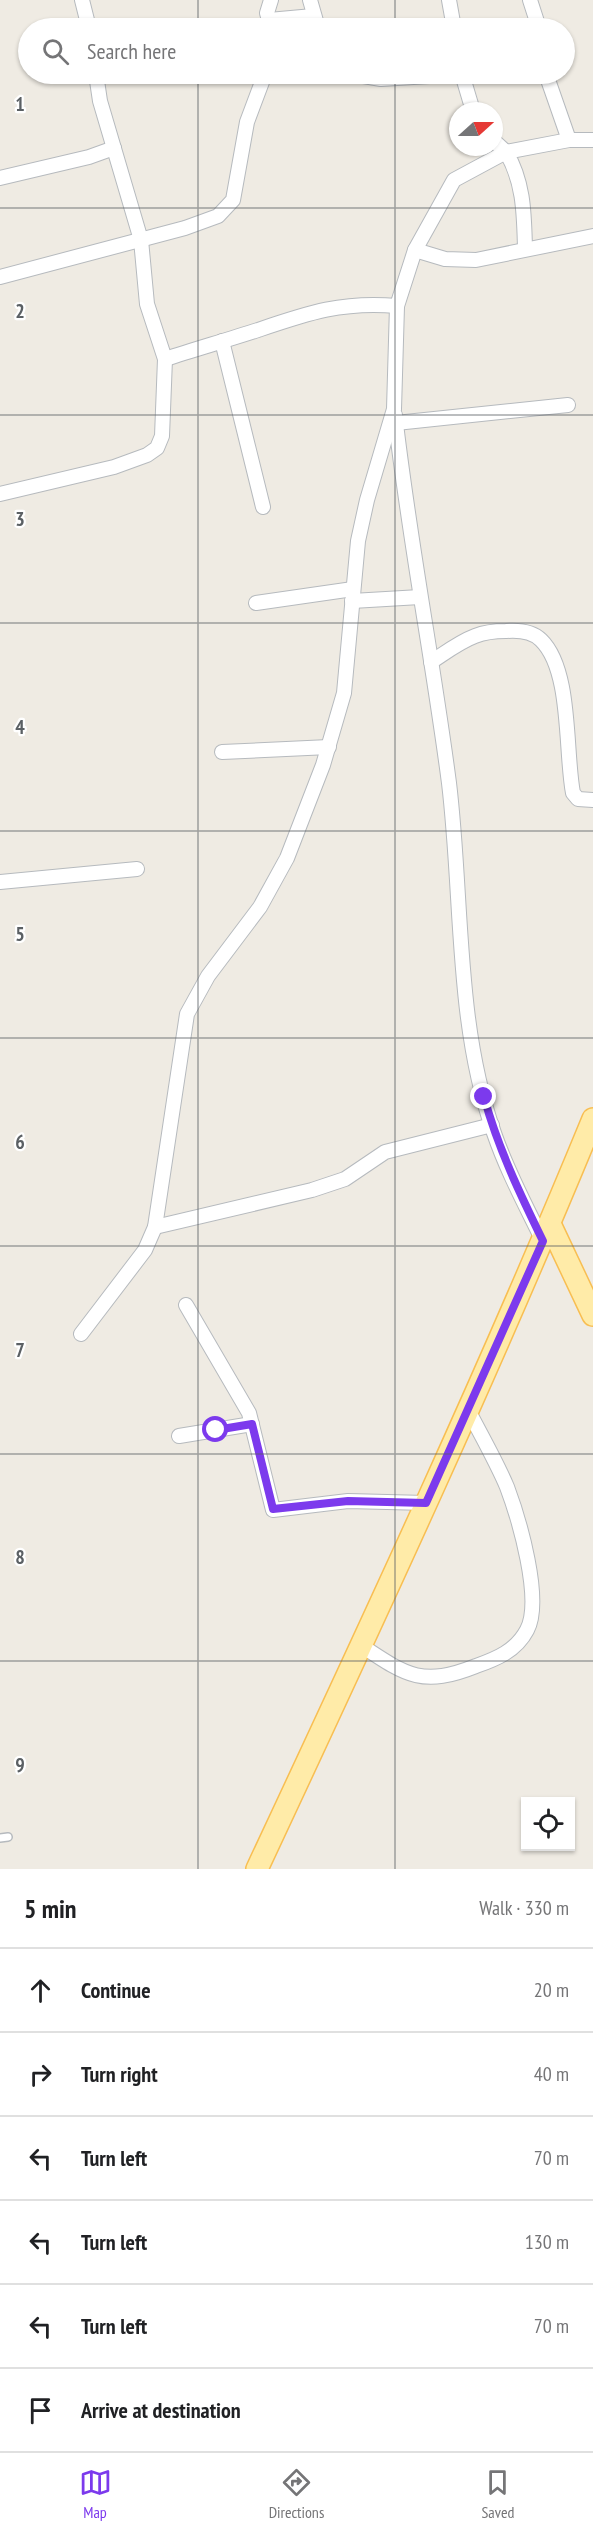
<!DOCTYPE html>
<meta charset="utf-8">
<style>
body{margin:0;font-family:"PT Sans Narrow",sans-serif;background:#f6f6f6;color:#202124}
.controls{position:absolute;right:18px;bottom:18px;display:grid;overflow:hidden;border-radius:0px;box-shadow:0 2px 4px #0004}
.controls button{width:54px;height:54px;display:grid;place-items:center;padding:0;border:0;border-bottom:2px solid #e0e0e0;background:#fff;color:#202124;font:30px sans-serif}
.compass{position:absolute;left:449px;top:102px;width:54px;height:54px;border-radius:50%;background:#fff;box-shadow:0 2px 4px #0004;rotate:69deg}
.stop{position:absolute;width:18px;height:18px;margin:-14px;border:4px solid #7c3aed;border-radius:50%;background:#fff}
.stop.end{background:#7c3aed;border-color:#fff;box-shadow:0 2px 6px #0008}
.list{margin:0;padding:0;list-style:none}
h2{display:flex;justify-content:space-between;align-items:center;height:78px;margin:0;padding:0 24px;font-size:26px}
h2 small{font-size:20px;font-weight:400;color:#757577}
.list li{display:grid;grid-template-columns:39px 1fr auto;gap:18px;align-items:center;box-sizing:border-box;height:84px;padding:0 24px;border-top:2px solid #e0e0e0}
.list b{display:block;font-size:22px;white-space:nowrap}
.list em{font-size:20px;font-style:normal;color:#757577}
.icon{flex:none;width:33px;height:33px;fill:none;stroke:currentColor;stroke-width:2;stroke-linecap:round;stroke-linejoin:round}
.map{position:relative;flex:none;width:593px;height:1869px;overflow:hidden}
.search{position:absolute;background:#fff;box-shadow:0 2px 4px #0004;left:18px;right:18px;top:18px;height:66px;display:flex;align-items:center;gap:15px;box-sizing:border-box;padding:0 21px;border-radius:33px;color:#757577;font-size:22px}
.sheet{height:582px;background:#fff}
nav{display:flex;justify-content:space-around;align-items:center;box-sizing:border-box;height:84px;border-top:2px solid #e0e0e0;background:#fff;font-size:16px;color:#757577}
nav a{display:grid;justify-items:center;gap:3px}
nav .on{color:#7c3aed}
.map>svg:first-child{display:block}
</style>
<div class="map">
<svg width="593" height="1869" viewBox="0 0 593 1869">
<rect width="100%" height="100%" fill="#efebe3"/>
<g fill="none" stroke-linecap="round" stroke-linejoin="round">
<defs>
<path id="lane" d="M0,1838l8,-1"/>
<g id="street">
<path d="M82,0l7,28"/>
<path d="M310,0l8,28"/>
<path d="M449,0l5,28"/>
<path d="M530,0l9,28"/>
<path d="M269,20l44,-4"/>
<path d="M271,27l-4,-14 4,-13"/>
<path d="M352,74l29,5 81,-5"/>
<path d="M462,74l11,37"/>
<path d="M546,74l23,66"/>
<path d="M0,178l89,-21 25,-9"/>
<path d="M525,248c-1,-34 -1,-66 -19,-96l63,-12h24"/>
<path d="M415,250l30,9 31,1 117,-24"/>
<path d="M0,277l185,-49 33,-12 15,-16 14,-78 18,-48"/>
<path d="M222,341l41,166"/>
<path d="M165,359c31,-10 62,-19 93,-29 50,-17 85,-29 139,-24"/>
<path d="M395,415c14,124 38,245 54,368 14,116 6,239 45,350 13,38 32,73 49,108"/>
<path d="M396,423l172,-18"/>
<path d="M0,494l114,-27 33,-12 10,-7 5,-12 3,-77 -18,-55 -6,-64 -41,-139 -4,-27"/>
<path d="M352,601l68,-4"/>
<path d="M256,603l97,-14"/>
<path d="M431,662c14,-9 28,-20 44,-26 10,-4 21,-5 31,-5 13,-1 26,0 35,9 31,30 24,112 32,153l5,6 15,1"/>
<path d="M222,752l107,-5"/>
<path d="M0,882l137,-13"/>
<path d="M155,1227l157,-37 33,-11 40,-27 107,-27"/>
<path d="M186,1305l63,108 24,97 75,-9 78,2"/>
<path d="M81,1334l64,-84 10,-23 32,-213 21,-38 52,-69 27,-49 36,-93 21,-72 14,-152 9,-41 27,-91 3,-103 18,-56 39,-70 52,-28 -12,-11"/>
<path d="M179,1436l73,-12"/>
<path d="M362,1646c45,30 61,41 114,20 20,-7 40,-15 51,-36 16,-30 -8,-111 -20,-143 -11,-26 -26,-52 -39,-77"/>
</g>
<g id="primary">
<path d="M550,1224l43,91"/>
<path d="M257,1869c116,-248 232,-497 336,-750"/>
</g>
</defs>
<use href="#lane" stroke="#b6babe" stroke-width="10"/>
<use href="#street" stroke="#b6babe" stroke-width="16"/>
<use href="#primary" stroke="#f8be52" stroke-width="24"/>
<use href="#lane" stroke="#fff" stroke-width="7"/>
<use href="#street" stroke="#fff" stroke-width="14"/>
<use href="#primary" stroke="#ffeba8" stroke-width="21"/>
</g>
<g fill="none" stroke-linecap="round" stroke-linejoin="round">
<path stroke="#7c3aed" stroke-width="8" d="M216,1430l36,-6 21,85 75,-8 78,2 117,-262c-23,-47 -45,-93 -59,-144"/>
</g>
<path fill="none" stroke="#5b6064" stroke-width="1.5" stroke-opacity="0.55" d="M198,0v28M395,0v28M198,74v1795M395,74v1795M0,208h593M0,415h593M0,623h593M0,831h593M0,1038h593M0,1246h593M0,1454h593M0,1661h593"/>
<g font-size="20" text-anchor="middle" font-weight="bold" fill="#5b6064" stroke="#fff" stroke-width="4.5" stroke-linejoin="round" paint-order="stroke">
<text x="20" y="111">1</text>
<text x="20" y="318">2</text>
<text x="20" y="526">3</text>
<text x="20" y="734">4</text>
<text x="20" y="941">5</text>
<text x="20" y="1149">6</text>
<text x="20" y="1357">7</text>
<text x="20" y="1564">8</text>
<text x="20" y="1772">9</text>
</g>
</svg>
<div class="controls">
<button><svg class="icon" aria-label="locate" viewBox="0 0 24 24"><circle cx="12" cy="12" r="6"/><path d="M12 2v4M12 18v4M2 12h4M18 12h4"/></svg></button>
</div>
<svg class="compass" viewBox="-18 -18 36 36"><path d="M0-13l5 13h-10z" fill="#e53935"/><path d="M0 13l5-13h-10z" fill="#757577"/></svg>
<div class="stop" style="left:216px;top:1430px"></div>
<div class="stop end" style="left:484px;top:1097px"></div>
<div class="search"><svg class="icon" aria-label="search" viewBox="0 0 24 24"><circle cx="10" cy="10" r="6"/><path d="M15 15l6 6"/></svg>Search here</div>
</div>
<section class="sheet">
<h2>5 min<small>Walk · 330 m</small></h2>
<ul class="list">
<li><svg class="icon" aria-label="ahead" viewBox="0 0 24 24"><path d="M12 20V5M6 11l6-6 6 6"/></svg><div><b>Continue</b></div><em>20 m</em></li>
<li><svg class="icon" aria-label="right" viewBox="0 0 24 24"><path d="M7 20v-9h11M14 6l5 5-5 5"/></svg><div><b>Turn right</b></div><em>40 m</em></li>
<li><svg class="icon" aria-label="left" viewBox="0 0 24 24"><path d="M17 20v-9H6M10 6l-5 5 5 5"/></svg><div><b>Turn left</b></div><em>70 m</em></li>
<li><svg class="icon" aria-label="left" viewBox="0 0 24 24"><path d="M17 20v-9H6M10 6l-5 5 5 5"/></svg><div><b>Turn left</b></div><em>130 m</em></li>
<li><svg class="icon" aria-label="left" viewBox="0 0 24 24"><path d="M17 20v-9H6M10 6l-5 5 5 5"/></svg><div><b>Turn left</b></div><em>70 m</em></li>
<li><svg class="icon" aria-label="arrive" viewBox="0 0 24 24"><path d="M6 21V4h12l-3 4 3 4H6"/></svg><div><b>Arrive at destination</b></div></li>
</ul>
</section>
<nav>
<a class="on"><svg class="icon" aria-label="map" viewBox="0 0 24 24"><path d="M3 6l6-2 6 2 6-2v14l-6 2-6-2-6 2zM9 4v14M15 6v14"/></svg>Map</a>
<a><svg class="icon" aria-label="directions" viewBox="0 0 24 24"><path d="M12 3l9 9-9 9-9-9zM9 14v-3h6M13 9l2 2-2 2"/></svg>Directions</a>
<a><svg class="icon" aria-label="saved" viewBox="0 0 24 24"><path d="M7 4h10v16l-5-4-5 4z"/></svg>Saved</a>
</nav>
